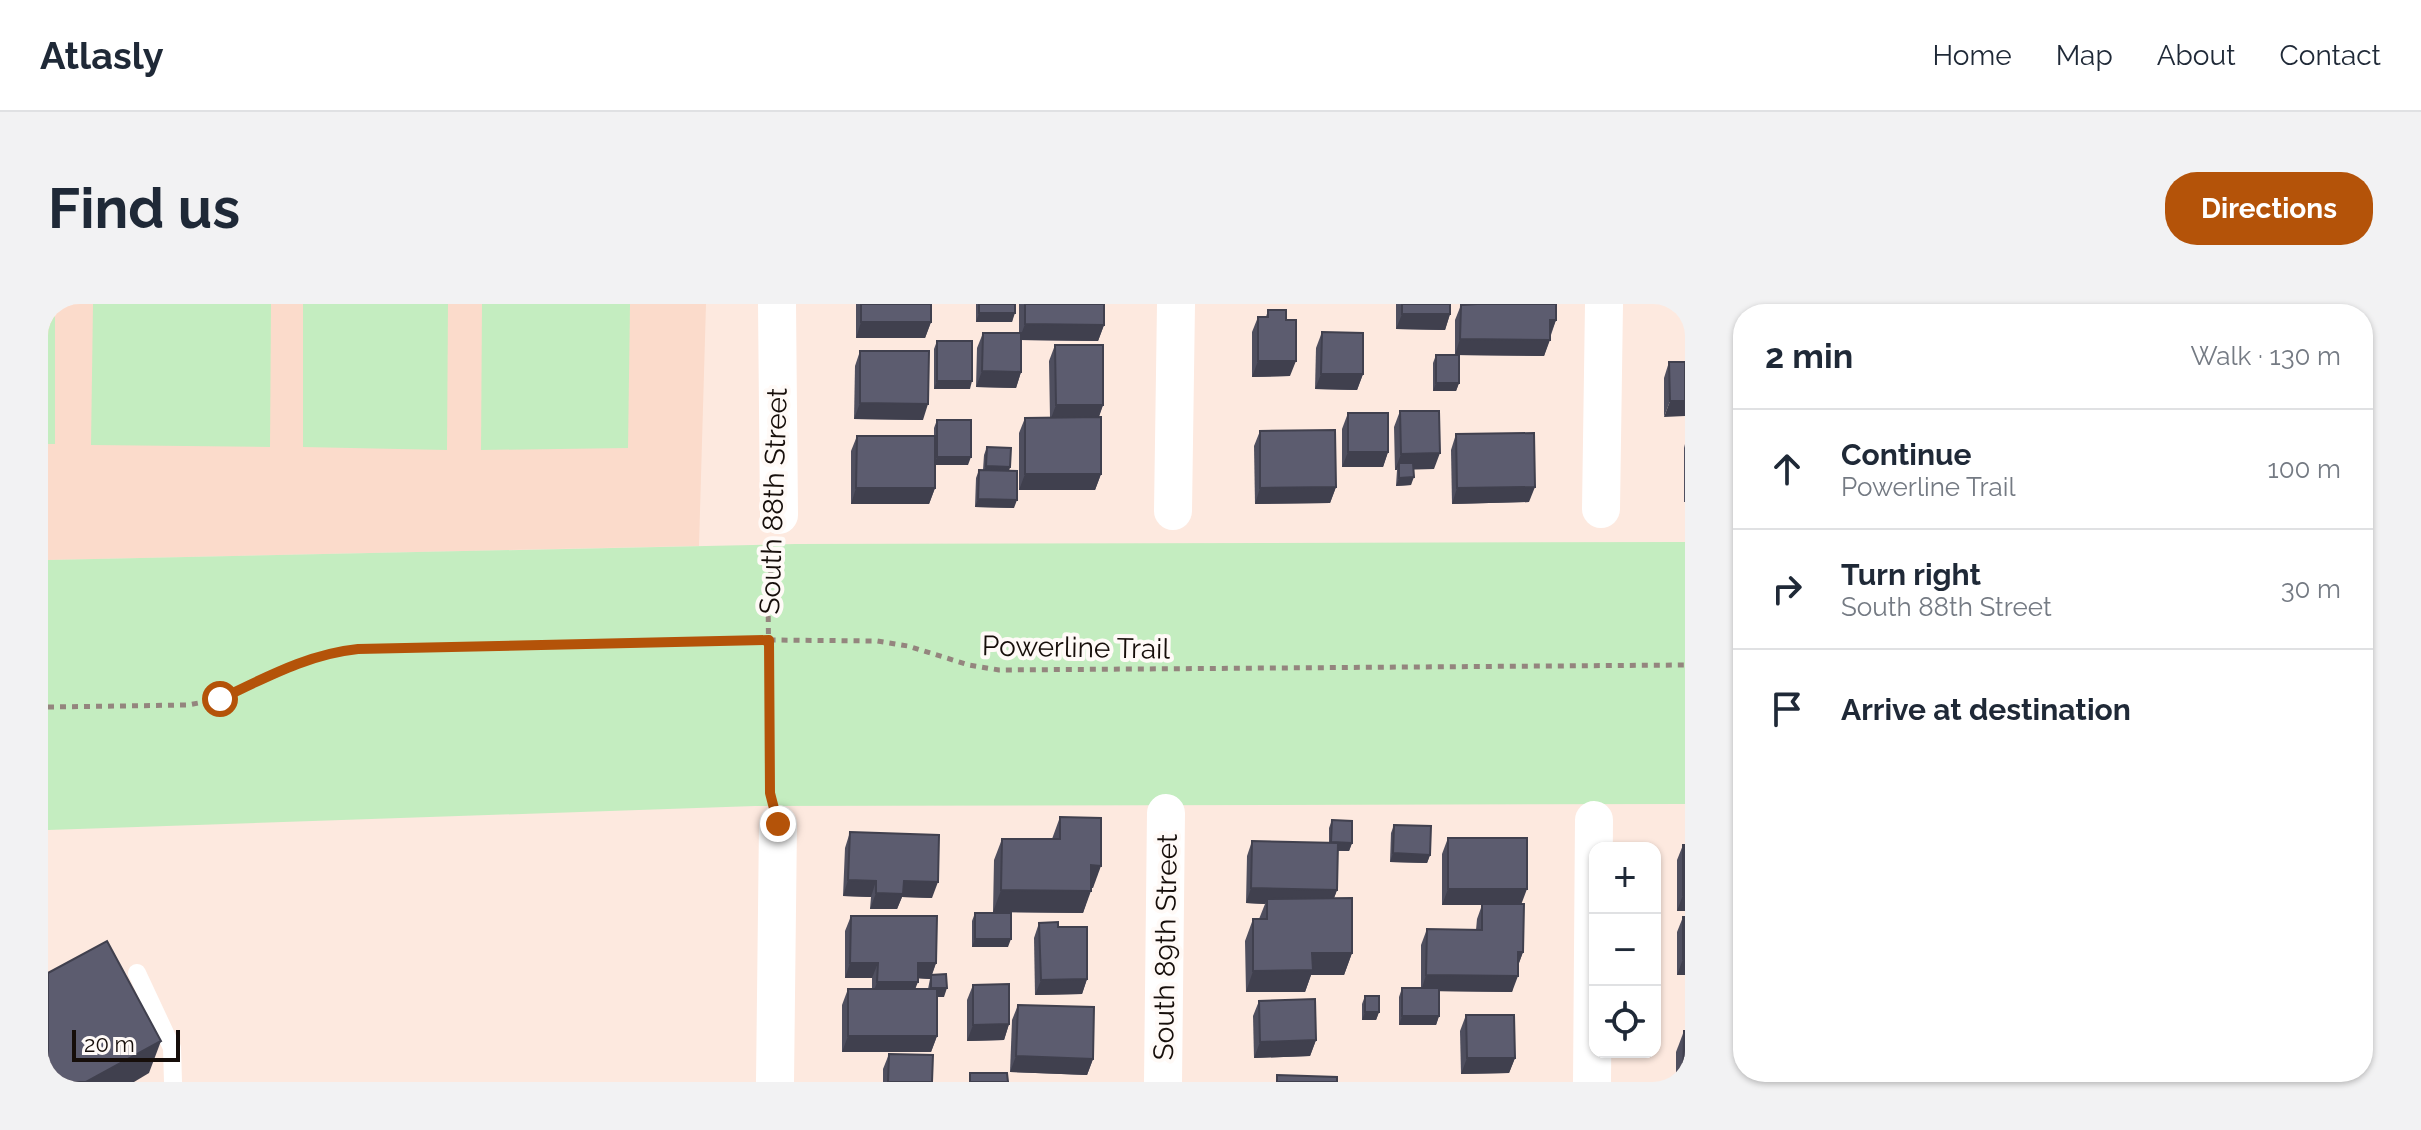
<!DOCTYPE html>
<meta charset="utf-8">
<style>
body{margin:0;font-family:Raleway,sans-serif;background:#f2f2f3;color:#1f2937}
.controls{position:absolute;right:24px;bottom:24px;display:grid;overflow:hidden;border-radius:16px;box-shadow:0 2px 6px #0004}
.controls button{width:72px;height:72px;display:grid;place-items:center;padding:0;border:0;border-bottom:2px solid #e0e1e3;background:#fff;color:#1f2937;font:40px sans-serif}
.scale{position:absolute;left:24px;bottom:20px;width:108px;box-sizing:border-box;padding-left:8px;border:4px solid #160e0a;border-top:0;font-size:22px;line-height:28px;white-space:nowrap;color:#160e0a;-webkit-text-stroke:6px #fffaf7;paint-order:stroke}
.stop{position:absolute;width:24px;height:24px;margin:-18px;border:6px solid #b45309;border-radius:50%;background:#fff}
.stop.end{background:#b45309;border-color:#fff;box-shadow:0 2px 8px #0008}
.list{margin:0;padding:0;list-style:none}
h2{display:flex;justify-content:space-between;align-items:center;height:104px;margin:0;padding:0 32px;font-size:34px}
h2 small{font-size:26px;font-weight:400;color:#747a83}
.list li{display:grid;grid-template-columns:52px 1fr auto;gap:24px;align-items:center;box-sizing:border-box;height:120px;padding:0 32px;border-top:2px solid #e0e1e3}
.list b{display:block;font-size:30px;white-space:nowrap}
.list p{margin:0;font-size:26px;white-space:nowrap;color:#747a83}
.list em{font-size:26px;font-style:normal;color:#747a83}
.icon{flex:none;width:44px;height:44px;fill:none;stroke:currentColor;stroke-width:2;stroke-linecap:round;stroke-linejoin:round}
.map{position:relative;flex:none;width:1637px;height:778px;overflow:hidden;border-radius:32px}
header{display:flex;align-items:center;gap:48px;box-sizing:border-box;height:112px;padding:0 40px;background:#fff;border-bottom:2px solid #e0e1e3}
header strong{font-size:38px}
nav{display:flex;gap:44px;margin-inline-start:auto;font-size:28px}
.intro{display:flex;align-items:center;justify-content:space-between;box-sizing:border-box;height:192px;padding:0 48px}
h1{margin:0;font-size:56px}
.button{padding:20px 36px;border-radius:32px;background:#b45309;color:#fff;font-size:28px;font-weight:700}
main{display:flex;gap:48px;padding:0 48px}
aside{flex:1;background:#fff;border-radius:32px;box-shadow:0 2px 6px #0004}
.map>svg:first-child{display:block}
</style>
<header>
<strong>Atlasly</strong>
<nav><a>Home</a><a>Map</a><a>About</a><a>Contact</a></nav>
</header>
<div class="intro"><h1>Find us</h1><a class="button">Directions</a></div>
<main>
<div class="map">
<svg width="1637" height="778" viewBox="0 0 1637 778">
<rect width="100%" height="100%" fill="#fde9df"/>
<path fill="#fbdbcb" d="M0,0h658l-7,242 -651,14z"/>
<g fill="#c4edc0">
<rect x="0" y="0" width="7" height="140"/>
<path d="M45,0h178l-1,143 -179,-2z"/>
<path d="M255,0h145l-1,146 -144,-3z"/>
<path d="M434,0h148l-2,144 -147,2z"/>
<path d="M1637,238v262l-930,2 -707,24v-270l748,-16z"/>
</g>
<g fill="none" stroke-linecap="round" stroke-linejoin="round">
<g stroke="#94857e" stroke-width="5" stroke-dasharray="6 6" stroke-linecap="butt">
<path d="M0,403l140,-2 32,-6 110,-47 28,-3 411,-9 108,1 31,5 61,19 30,5 686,-5"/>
<path d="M722,486l-2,-196 6,-46"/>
</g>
<path stroke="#fff" stroke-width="18" d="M89,669l35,75 1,34"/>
<g stroke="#fff" stroke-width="38">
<path d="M729,0l2,211"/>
<path d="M1553,205l3,-205"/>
<path d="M1125,207l3,-207"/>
<path d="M727,778l3,-258"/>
<path d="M1115,778l3,-269"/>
<path d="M1544,778l2,-262"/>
</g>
</g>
<g fill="#4f4f5f" fill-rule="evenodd">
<path d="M808,0h75v18l-6,16h-69z"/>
<path d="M928,0h39l-3,18h-36z"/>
<path d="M971,0h85v21l-6,16 -77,-1v32l-5,16 -40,-1 1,-39 6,-15h36z"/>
<path d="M1348,0h54v10l-5,16 -49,-1z"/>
<path d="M1423,0h85v16l-12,36 -89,-1v-35l6,-15z"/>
<path d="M1220,6l18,10 4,56 -38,1v-45l6,-15h8z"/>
<path d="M1274,28l41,42 -6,16 -42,-1 1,-41z"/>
<path d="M889,37l33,48h-36v-40z"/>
<path d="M1007,41l48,60 -4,12 2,57 -6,16h-76v-57l6,-15h25l-1,-57z"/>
<path d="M812,47l63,69 -69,-1 1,-53z"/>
<path d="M1388,51l23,28 -3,8h-23v-28z"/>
<path d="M1621,58h16l-21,55v-39z"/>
<path d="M1352,107l34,58h-21l-2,16 -15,1 1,-16h-2l-1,-43z"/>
<path d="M1300,109l40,39 -5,15h-41v-38z"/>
<path d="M889,116l31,45h-33v23l-6,16h-78v-53l6,-15h77v-8z"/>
<path d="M1212,127l76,56 -6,16 -75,1 -1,-58z"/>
<path d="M1408,130l73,68 -77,2 -1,-54z"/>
<path d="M1637,140v58h-1v-54z"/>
<path d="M939,143l23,20 -1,4 5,37 -39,-1 1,-29 3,-8h4l1,-15z"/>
<path d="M1012,513l33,71h-2l-8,25 -90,-1 1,-52 8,-21h50z"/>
<path d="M1284,516l20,23 -3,8h-11l-1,39 -3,8 18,55 -8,22h-33l-6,17h-59l-1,-51 8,-22h6l6,-15 -19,-1 1,-47 5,-15 77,2v-15z"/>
<path d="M1346,521l36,30 -3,8 -37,-1 1,-29z"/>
<path d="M802,528l82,66 -30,-1 -5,12h-27l1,-12 -28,-1 2,-48z"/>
<path d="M1400,534l73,66 2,48 -5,14 -6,26 -73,-1v25l-3,9h-37v-28l3,-9h19v-43l6,-16 49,1 1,-11 5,-14h-40v-51z"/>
<path d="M1635,541l2,66h-8v-51z"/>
<path d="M927,609l33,34h-36v-26z"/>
<path d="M803,612l85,47 -4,12 12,22h-7v39l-6,16h-89v-47l6,-16h24v-11h-27v-47zM870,674l12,1 -2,10h-13z"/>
<path d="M1635,613h2v75v-17h-8v-43z"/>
<path d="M991,619l19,4 29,52 -5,15 -47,1 -1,-57z"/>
<path d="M925,681l36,39 -5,16 -37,1v-41z"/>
<path d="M1317,692l14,16 -3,8h-14v-16z"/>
<path d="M1211,697l57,39 -6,16 -56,2 -1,-42z"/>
<path d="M970,701l75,54 -6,16 -77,-3 2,-52z"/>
<path d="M1418,711l49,43 -6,15 -48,1 -1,-43z"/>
<path d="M1636,727l1,51h-9v-30z"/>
<path d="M841,750l43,28h-49v-13z"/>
</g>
<g fill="#40404e">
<path d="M931,9h36l-3,9h-36z"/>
<path d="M1354,10h48l-5,16 -49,-1z"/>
<path d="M1502,16h6l-6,15z"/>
<path d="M813,18h70l-6,16h-69z"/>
<path d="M977,20l79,1 -6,16 -79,-1z"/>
<path d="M1412,35l90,1 -6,16 -89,-1z"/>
<path d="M1210,57h38l-6,15 -38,1z"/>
<path d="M934,67l39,1 -5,16 -40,-1z"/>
<path d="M1273,70h42l-6,16 -42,-1z"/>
<path d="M889,77h35l-2,8h-36z"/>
<path d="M1388,79h23l-3,8h-23z"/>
<path d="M1622,97h15v15l-21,1z"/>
<path d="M812,99l68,1 -5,16 -69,-1z"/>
<path d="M1008,101h47l-6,16h-47z"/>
<path d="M1300,148h40l-5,15h-41z"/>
<path d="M1392,149l-6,16 -35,1v-7l-2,7h-2l6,-16z"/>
<path d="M889,153h34l-3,8h-34z"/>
<path d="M938,162l24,1 -3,8 -24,-1z"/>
<path d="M977,170h76l-6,16h-76z"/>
<path d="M1366,173l-3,8 -15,1 3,-8z"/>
<path d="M1288,183l-6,16 -75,1 5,-16z"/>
<path d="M1487,183l-6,15 -77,2 5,-16z"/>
<path d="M808,184h79l-6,16h-78z"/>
<path d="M930,195l39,1 -3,8 -39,-1z"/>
<path d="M1283,538l21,1 -3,8 -21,-1z"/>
<path d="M1345,549l37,2 -3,8 -37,-1z"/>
<path d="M1043,561l10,1 -8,22 -10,-1z"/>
<path d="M800,576l28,1 -5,16 -28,-1z"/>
<path d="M856,577l34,1 -6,16 -30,-1 -5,12h-27l6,-16z"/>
<path d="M1203,584l86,2 -6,16 -64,-7 -2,5 -19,-1z"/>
<path d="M1400,585h79l-6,16h-79z"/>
<path d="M953,586l90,1 -8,22 -90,-1z"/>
<path d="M1635,591h2v16h-8z"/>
<path d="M927,635h36l-3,8h-36z"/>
<path d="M1470,648h5l-6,16z"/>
<path d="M1264,649h40l-8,22h-33l-6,17h-59l7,-21z"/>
<path d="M1635,655h2v16h-8z"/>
<path d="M802,659h28l-6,15h-27z"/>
<path d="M870,659h18l-6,16 -18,-1z"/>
<path d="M1378,671l92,1 -6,16 -91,-1z"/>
<path d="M1039,675l-5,15 -47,1 6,-15z"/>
<path d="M829,678h41l-6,15h-40z"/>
<path d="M883,684h16l-3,9h-16z"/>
<path d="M1317,708h14l-3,8h-14z"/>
<path d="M1354,712h37l-3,9h-37z"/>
<path d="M961,720l-5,16 -37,1 6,-16z"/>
<path d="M800,732h89l-6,16h-89z"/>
<path d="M1268,736l-6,16 -56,2 6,-16z"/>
<path d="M113,737l-12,32 -15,9h-48z"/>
<path d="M968,752l77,3 -6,16 -77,-3z"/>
<path d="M1419,754h48l-6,15 -48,1z"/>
</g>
<g fill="#5c5c6f" stroke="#40404e" stroke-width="2">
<rect x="813" y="0" width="70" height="18"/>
<rect x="931" y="0" width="36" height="9"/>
<path d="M977,0h79v21l-79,-1z"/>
<rect x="1354" y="0" width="48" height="10"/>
<path d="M1429,0h79v16h-6v20l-90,-1 1,-34z"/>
<path d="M1220,6h18v10h10v41h-38v-44h10z"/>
<path d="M1274,28l41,1v41h-42z"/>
<path d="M935,29h38v39l-39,-1z"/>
<rect x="889" y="37" width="35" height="40"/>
<path d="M1007,41h48v60h-47z"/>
<path d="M812,47h69l-1,53 -68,-1z"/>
<rect x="1388" y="51" width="23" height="28"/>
<path d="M1621,58h16v39h-15z"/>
<path d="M1352,107h39l1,42 -39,1z"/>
<rect x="1300" y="109" width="40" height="39"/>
<path d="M1053,113v57h-76v-56z"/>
<rect x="889" y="116" width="34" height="37"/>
<path d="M1287,126l1,57 -76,1v-57z"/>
<path d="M1486,129l1,54 -78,1 -1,-54z"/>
<path d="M809,132h78v52h-79z"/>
<path d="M939,143l24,1 -1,19 -24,-1z"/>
<path d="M1351,159h14l1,14 -15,1z"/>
<path d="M931,166l38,1v29l-39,-1z"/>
<path d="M1012,513l41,1v48l-10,-1v26l-90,-1 1,-51h58z"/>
<path d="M1284,516l20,1v22l-21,-1z"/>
<path d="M1346,521l37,1 -1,29 -37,-2z"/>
<path d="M802,528l89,3 -1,47 -34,-1 -1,13 -27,-1v-12l-28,-1z"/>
<rect x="1400" y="534" width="79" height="51"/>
<path d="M1204,537l86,2 -1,47 -86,-2z"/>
<rect x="1635" y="541" width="2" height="50"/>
<path d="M1304,594v55h-40l1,17 -60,1v-52h14v-20z"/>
<path d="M1434,600h42l-1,48h-5v24l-92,-1 1,-46 55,1z"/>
<rect x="927" y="609" width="36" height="26"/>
<path d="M803,612h86l-1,47h-18v19h-41l1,-19h-28z"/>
<rect x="1635" y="613" width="2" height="42"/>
<path d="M1010,618v5h29v52l-46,1 -2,-57z"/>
<path d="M59,637l54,100 -75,41h-38v-109z"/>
<path d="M898,670l1,14h-16v-13z"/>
<path d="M961,680v40l-36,1v-40z"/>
<rect x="1354" y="684" width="37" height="28"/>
<rect x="800" y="685" width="89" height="47"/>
<rect x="1317" y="692" width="14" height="16"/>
<path d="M1267,695l1,41 -56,2 -1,-41z"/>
<path d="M970,701l76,2 -1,52 -77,-3z"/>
<path d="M1418,711h48l1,43h-48z"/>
<path d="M1636,727h1v51h-2z"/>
<path d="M841,750l44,1 -1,27h-44z"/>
<path d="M922,769h37l1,9h-38z"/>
<path d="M1229,771l60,2v5h-60z"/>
</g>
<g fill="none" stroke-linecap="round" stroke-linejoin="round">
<path stroke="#b45309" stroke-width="10" d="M172,395c45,-21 88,-45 138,-50l411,-9 1,153 8,31"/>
</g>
<g text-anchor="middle" stroke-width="8" stroke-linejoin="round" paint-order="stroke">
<g font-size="28" fill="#160e0a" stroke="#fffaf7">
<text transform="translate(725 197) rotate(-88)" y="10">South 88th Street</text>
<text transform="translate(1028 343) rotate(1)" y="10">Powerline Trail</text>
<text transform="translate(1117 643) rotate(-89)" y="10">South 89th Street</text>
</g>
</g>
</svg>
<div class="controls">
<button>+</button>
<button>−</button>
<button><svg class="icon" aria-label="locate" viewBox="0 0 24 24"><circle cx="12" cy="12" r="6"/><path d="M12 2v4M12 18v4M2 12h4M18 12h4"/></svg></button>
</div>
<div class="scale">20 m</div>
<div class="stop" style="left:172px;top:395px"></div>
<div class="stop end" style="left:730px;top:520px"></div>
</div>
<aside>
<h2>2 min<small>Walk · 130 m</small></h2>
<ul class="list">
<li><svg class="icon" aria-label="ahead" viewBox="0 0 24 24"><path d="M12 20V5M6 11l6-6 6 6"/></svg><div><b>Continue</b><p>Powerline Trail</p></div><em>100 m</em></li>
<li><svg class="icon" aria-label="right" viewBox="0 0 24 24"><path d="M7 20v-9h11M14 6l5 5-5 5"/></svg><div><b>Turn right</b><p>South 88th Street</p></div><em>30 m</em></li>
<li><svg class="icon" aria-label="arrive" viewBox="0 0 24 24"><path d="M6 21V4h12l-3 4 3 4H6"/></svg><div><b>Arrive at destination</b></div></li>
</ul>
</aside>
</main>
